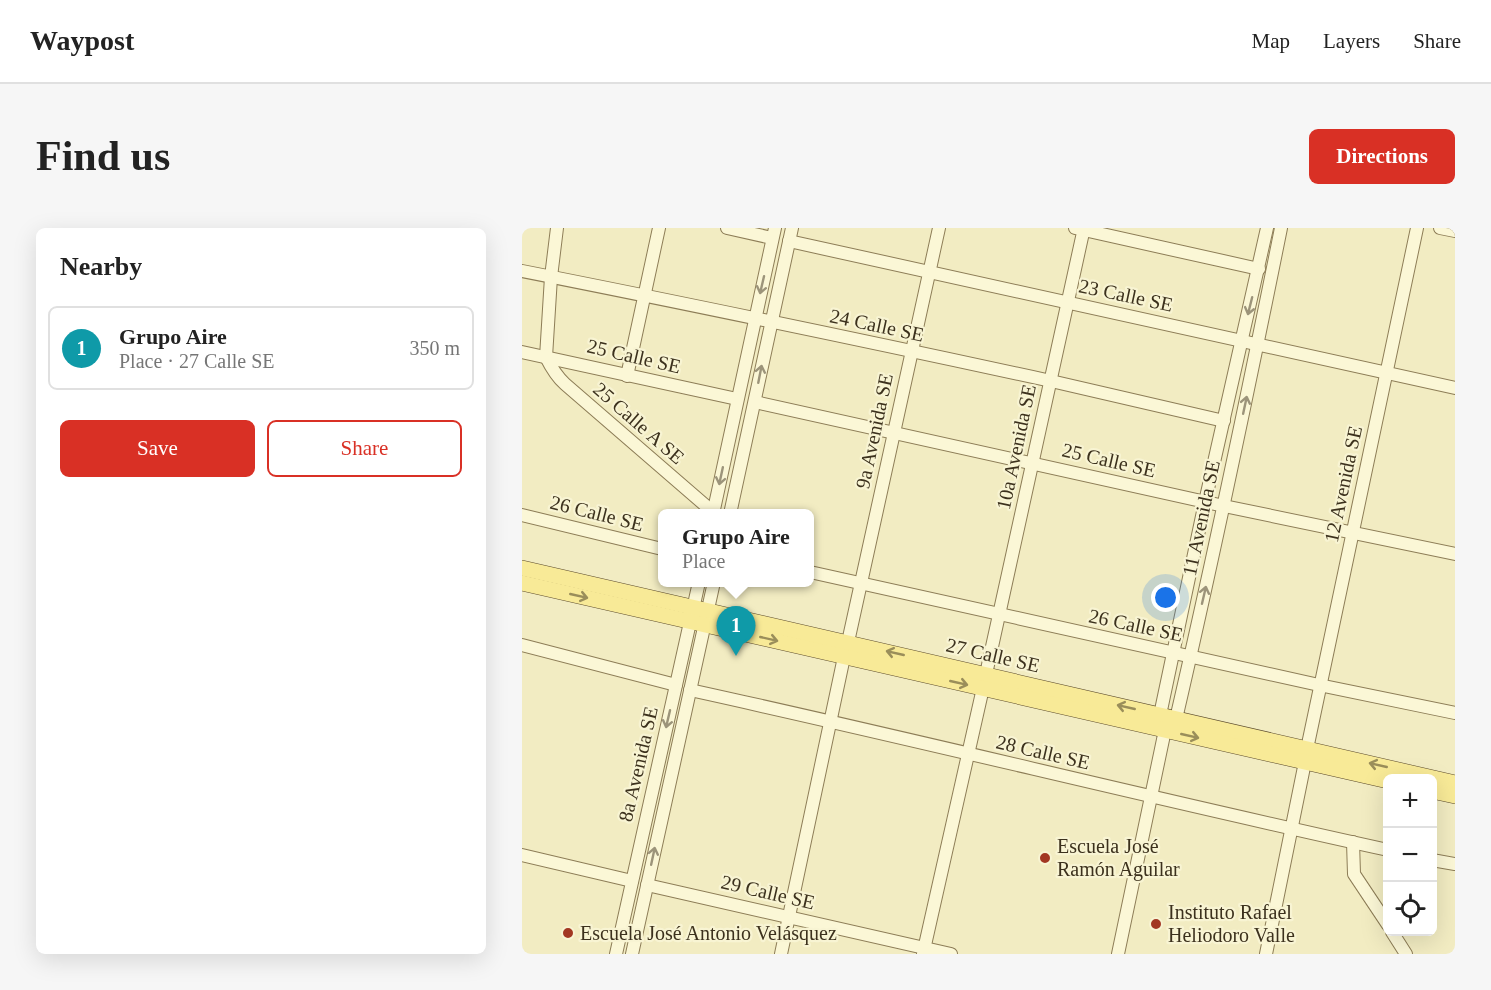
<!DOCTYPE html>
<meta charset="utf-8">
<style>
body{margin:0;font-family:Georgia,serif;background:#f6f6f6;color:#222}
.controls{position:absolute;right:18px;bottom:18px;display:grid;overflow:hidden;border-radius:9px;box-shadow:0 6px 24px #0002}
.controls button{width:54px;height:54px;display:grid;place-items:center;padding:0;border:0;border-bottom:2px solid #e0e0e0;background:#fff;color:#222;font:30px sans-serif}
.you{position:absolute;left:644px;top:370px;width:21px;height:21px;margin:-15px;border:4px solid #fff;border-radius:50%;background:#1a73e8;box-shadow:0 0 0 9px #1a73e833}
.badge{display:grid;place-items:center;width:39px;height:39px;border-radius:50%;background:#d93025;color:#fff;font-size:20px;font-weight:700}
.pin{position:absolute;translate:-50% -50px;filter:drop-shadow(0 2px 3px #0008)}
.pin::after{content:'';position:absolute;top:32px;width:21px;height:18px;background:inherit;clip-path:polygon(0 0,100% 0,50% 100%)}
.popup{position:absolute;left:136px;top:281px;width:156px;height:78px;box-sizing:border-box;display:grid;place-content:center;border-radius:9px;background:#fff;filter:drop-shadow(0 2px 4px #0005);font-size:20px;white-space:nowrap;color:#767676}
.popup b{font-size:22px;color:#222}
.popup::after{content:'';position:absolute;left:50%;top:100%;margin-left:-12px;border:12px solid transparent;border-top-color:#fff}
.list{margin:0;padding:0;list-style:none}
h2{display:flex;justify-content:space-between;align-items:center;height:78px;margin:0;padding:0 24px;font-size:26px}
h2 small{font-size:20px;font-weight:400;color:#767676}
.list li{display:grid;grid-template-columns:39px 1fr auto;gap:18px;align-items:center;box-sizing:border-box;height:84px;margin:0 12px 12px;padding:0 12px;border:2px solid #e0e0e0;border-radius:9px}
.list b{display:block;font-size:22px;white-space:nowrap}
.list p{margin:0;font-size:20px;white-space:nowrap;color:#767676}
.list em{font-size:20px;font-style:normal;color:#767676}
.actions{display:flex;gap:12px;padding:18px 24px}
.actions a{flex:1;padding:14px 0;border:2px solid #d93025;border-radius:9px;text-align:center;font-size:21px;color:#d93025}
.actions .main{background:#d93025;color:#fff}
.icon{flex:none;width:33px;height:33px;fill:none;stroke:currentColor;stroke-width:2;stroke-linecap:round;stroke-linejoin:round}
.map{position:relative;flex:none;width:933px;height:726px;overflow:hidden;border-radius:9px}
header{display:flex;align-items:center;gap:36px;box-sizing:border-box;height:84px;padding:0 30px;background:#fff;border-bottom:2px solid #e0e0e0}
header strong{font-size:28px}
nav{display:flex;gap:33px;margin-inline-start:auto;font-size:21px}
.intro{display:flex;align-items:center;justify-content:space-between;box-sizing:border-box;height:144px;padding:0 36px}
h1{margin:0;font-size:42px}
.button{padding:15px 27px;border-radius:9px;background:#d93025;color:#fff;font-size:21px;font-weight:700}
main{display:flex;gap:36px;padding:0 36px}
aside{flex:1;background:#fff;border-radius:9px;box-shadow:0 6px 24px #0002}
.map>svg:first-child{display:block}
</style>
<header>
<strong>Waypost</strong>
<nav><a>Map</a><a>Layers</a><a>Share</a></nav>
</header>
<div class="intro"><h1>Find us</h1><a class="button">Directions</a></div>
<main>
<aside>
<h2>Nearby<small></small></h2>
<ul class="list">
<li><span class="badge" style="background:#0f9aa8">1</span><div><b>Grupo Aire</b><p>Place · 27 Calle SE</p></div><em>350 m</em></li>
</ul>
<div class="actions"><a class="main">Save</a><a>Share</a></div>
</aside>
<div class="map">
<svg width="933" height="726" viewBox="0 0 933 726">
<rect width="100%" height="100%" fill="#f2ecc2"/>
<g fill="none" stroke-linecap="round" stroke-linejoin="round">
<defs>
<g id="minor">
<path d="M35,0l-6,49 -5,80c5,10 10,19 19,27l148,128"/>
<path d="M205,0l45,10"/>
<path d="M553,0l184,41"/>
<path d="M918,0l15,3"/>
<path d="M267,13l666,147"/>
<path d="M0,43c177,35 353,72 529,110 58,13 115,27 173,40"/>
<path d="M0,124l215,47"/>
<path d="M105,148l32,-148"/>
<path d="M233,174l469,104 231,48"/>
<path d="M191,286l62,-286"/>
<path d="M208,286l62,-286"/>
<path d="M0,287l140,34"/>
<path d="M288,344l509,113 136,28"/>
<path d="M326,414l91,-414"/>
<path d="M0,417l154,40"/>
<path d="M464,446l98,-446"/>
<path d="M168,462c233,51 464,109 698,160"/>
<path d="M648,497l6,-6c38,-164 72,-327 105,-491"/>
<path d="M785,521l110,-521"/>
<path d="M831,614l1,32 34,51"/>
<path d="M0,627l110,26"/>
<path d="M910,632l23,4"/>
<path d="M125,657l304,69"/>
<path d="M870,704l14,22"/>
<path d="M94,726l83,-372"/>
<path d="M110,726l82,-372"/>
<path d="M259,726l63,-297"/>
<path d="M401,726l60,-266"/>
<path d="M596,726l47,-224 -5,-15 45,-213 62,-274"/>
<path d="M744,726l39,-192"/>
</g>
<g id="major">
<path d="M0,340l933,215"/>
<path d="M0,355l866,198"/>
<path d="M910,563l23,5"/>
</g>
</defs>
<use href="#minor" stroke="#8d7d57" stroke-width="14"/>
<use href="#major" stroke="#5b4a2c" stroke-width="16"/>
<use href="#minor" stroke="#fbf7d6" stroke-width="12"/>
<use href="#major" stroke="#f8ea97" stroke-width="15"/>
</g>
<defs><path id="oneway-shaft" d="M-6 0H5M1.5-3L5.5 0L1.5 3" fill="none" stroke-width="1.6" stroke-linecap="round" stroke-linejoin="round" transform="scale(1.5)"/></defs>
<g stroke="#9c947a">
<use href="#oneway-shaft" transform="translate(240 57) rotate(103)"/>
<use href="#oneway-shaft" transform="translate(728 78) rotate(104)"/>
<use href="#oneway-shaft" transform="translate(238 146) rotate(-79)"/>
<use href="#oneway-shaft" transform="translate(723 177) rotate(-78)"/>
<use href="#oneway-shaft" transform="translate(199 248) rotate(102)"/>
<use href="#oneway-shaft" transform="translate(682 367) rotate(-77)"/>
<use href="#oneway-shaft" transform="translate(146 491) rotate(103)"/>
<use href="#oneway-shaft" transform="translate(131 628) rotate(-78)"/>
</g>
<g stroke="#9a8e5a">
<use href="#oneway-shaft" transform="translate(57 368) rotate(13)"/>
<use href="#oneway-shaft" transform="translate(247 411) rotate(13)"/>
<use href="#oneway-shaft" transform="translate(373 425) rotate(-167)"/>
<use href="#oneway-shaft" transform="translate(437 455) rotate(13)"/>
<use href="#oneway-shaft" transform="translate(604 479) rotate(-167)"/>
<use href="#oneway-shaft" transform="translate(668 508) rotate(13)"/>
<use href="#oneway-shaft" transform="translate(856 537) rotate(-167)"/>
</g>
<g fill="#a23722" stroke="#f8f4d3" stroke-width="2">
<circle cx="523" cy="630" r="6"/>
<circle cx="634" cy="696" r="6"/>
<circle cx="46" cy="705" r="6"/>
</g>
<g text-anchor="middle" stroke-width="4.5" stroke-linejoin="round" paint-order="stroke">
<g font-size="20" fill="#3c311d" stroke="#f8f4d3">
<text transform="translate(604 67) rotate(12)" y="7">23 Calle SE</text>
<text transform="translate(355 97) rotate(12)" y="7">24 Calle SE</text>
<text transform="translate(112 128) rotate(13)" y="7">25 Calle SE</text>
<text transform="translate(117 195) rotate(41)" y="7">25 Calle A SE</text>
<text transform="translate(352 203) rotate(-78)" y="7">9a Avenida SE</text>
<text transform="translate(494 219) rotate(-78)" y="7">10a Avenida SE</text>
<text transform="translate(587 232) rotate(13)" y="7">25 Calle SE</text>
<text transform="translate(821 256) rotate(-78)" y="7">12 Avenida SE</text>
<text transform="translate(75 285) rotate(14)" y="7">26 Calle SE</text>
<text transform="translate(679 290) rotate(-78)" y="7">11 Avenida SE</text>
<text transform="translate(614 397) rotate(12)" y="7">26 Calle SE</text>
<text transform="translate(471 427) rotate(13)" y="7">27 Calle SE</text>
<text transform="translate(521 524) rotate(13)" y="7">28 Calle SE</text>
<text transform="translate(116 536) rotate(-77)" y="7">8a Avenida SE</text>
<text transform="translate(246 664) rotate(13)" y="7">29 Calle SE</text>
</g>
<g font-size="20" fill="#3c311d" stroke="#f8f4d3" text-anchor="start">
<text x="535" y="625">Escuela José<tspan x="535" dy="23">Ramón Aguilar</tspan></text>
<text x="646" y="691">Instituto Rafael<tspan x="646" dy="23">Heliodoro Valle</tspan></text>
<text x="58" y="712">Escuela José Antonio Velásquez</text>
</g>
</g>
</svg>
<div class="controls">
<button>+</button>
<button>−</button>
<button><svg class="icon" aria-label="locate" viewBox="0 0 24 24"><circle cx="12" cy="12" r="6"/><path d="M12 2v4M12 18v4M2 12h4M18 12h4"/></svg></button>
</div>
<div class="you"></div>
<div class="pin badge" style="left:214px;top:428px;background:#0f9aa8">1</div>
<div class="popup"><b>Grupo Aire</b>Place</div>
</div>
</main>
